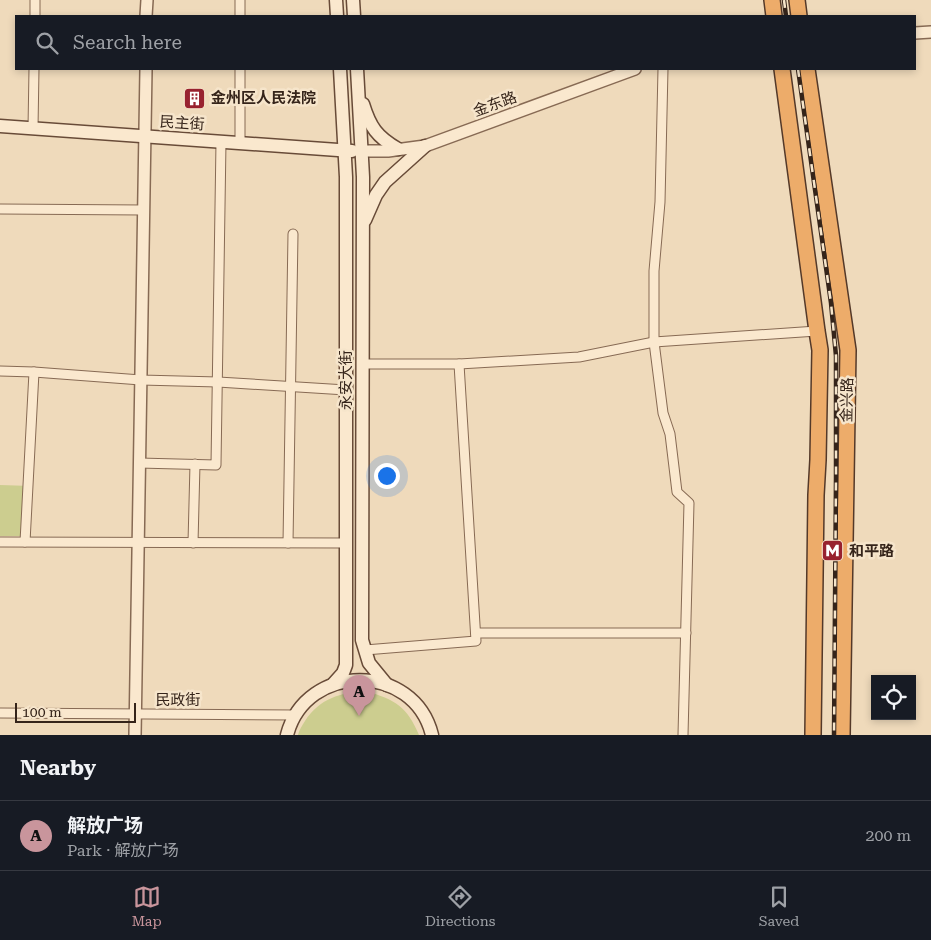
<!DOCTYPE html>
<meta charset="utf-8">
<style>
body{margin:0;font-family:"Roboto Serif","Noto Sans SC",serif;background:#242831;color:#f1f3f6}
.controls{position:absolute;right:15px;bottom:15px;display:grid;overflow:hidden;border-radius:0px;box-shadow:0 2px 8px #0003}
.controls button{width:45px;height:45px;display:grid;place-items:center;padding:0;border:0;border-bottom:1px solid #363941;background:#171b24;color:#f1f3f6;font:25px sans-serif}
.scale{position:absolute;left:15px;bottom:12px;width:121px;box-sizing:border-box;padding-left:5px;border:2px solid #35241a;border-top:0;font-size:14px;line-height:18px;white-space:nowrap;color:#35241a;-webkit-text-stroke:4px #f6e5cb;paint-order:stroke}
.you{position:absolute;left:386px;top:475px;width:18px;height:18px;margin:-12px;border:4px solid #fff;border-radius:50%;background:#1a73e8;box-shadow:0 0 0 8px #1a73e833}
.badge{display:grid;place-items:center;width:32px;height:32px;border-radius:50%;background:#c9959c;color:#111;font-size:16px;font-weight:700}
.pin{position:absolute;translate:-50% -41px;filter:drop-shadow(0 1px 2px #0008)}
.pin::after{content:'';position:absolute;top:26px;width:18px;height:15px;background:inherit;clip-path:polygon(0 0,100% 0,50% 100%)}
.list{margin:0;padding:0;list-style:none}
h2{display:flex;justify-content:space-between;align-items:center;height:65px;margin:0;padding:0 20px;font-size:21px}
h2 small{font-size:16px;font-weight:400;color:#9ea1a6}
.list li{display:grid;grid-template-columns:32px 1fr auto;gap:15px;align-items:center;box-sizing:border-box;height:70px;padding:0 20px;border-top:1px solid #363941}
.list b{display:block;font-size:19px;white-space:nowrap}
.list p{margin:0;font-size:16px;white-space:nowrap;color:#9ea1a6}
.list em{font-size:16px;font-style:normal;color:#9ea1a6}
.icon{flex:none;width:28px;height:28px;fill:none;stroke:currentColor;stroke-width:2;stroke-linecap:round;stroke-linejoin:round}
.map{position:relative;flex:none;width:931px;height:735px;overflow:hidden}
.search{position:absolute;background:#171b24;box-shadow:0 2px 8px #0003;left:15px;right:15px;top:15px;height:55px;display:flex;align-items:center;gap:12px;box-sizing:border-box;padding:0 18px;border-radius:0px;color:#9ea1a6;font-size:19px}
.sheet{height:135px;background:#171b24}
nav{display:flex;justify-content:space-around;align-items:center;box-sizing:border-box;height:70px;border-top:1px solid #363941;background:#171b24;font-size:14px;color:#9ea1a6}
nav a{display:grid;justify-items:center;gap:2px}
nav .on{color:#c9959c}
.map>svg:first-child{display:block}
</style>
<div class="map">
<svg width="931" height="735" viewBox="0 0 931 735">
<rect width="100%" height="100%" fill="#efdabb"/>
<g fill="#cccd8f">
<path d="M0,485l31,1v50h-31z"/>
<path d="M366,691c29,9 41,15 53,44h-121c1,-5 4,-9 7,-14 14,-22 36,-29 61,-30z"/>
</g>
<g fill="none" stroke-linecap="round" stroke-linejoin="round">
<defs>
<g id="minor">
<path d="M35,16v-16"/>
<path d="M240,16v-16"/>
<path d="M663,69l-3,133 -6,69v71l9,71 7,21 7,58 12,11 -6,232"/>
<path d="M33,128l1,-59"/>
<path d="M240,144v-75"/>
<path d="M0,209l143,1"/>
<path d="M363,364h96l17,277 -111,9"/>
<path d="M459,364l120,-7 75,-15 163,-11"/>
<path d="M0,371l34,1 107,8 77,2 128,8"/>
<path d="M139,463l77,2 5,-323"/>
<path d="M0,542l346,1"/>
<path d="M25,542l9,-170"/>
<path d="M193,543l2,-79"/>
<path d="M288,543l5,-309"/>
<path d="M476,633h210"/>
<path d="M0,713l296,2"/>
</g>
<g id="tertiary">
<path d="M146,16l1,-16"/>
<path d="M915,33l16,-1"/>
<path d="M362,151h26l37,-5 210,-77"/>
<path d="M135,735l11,-666"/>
</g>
<g id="secondary">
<path d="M336,0l1,16"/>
<path d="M353,0l1,16"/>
<path d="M357,69l6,108 -1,463 7,23 18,22"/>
<path d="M363,104c7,23 14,33 35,45"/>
<path d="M0,126l352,25"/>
<path d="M365,220l11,-25 9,-13 40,-36"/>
<path d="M334,683l9,-10 3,-8v-488l-6,-108"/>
<path d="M287,735c19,-73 127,-73 145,0"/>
</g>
<g id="trunk">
<path d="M772,0l2,16"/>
<path d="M797,0l2,16"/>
<path d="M782,69l35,262 3,19 -2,110 -2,35 -3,240"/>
<path d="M807,69l41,281 -6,385"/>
</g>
</defs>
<use href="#minor" stroke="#876a54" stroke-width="11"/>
<use href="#tertiary" stroke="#876a54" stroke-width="14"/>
<use href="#secondary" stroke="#684b38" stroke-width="15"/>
<use href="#trunk" stroke="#543929" stroke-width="18"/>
<use href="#minor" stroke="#fae8ce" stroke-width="9"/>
<use href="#tertiary" stroke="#fae8ce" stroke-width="11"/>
<use href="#secondary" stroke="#fae8ce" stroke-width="12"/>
<use href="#trunk" stroke="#edac6a" stroke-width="15"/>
<defs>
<g id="rail">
<path d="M784,0l2,16"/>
<path d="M798,69l33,234 5,53v122l-2,257"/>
</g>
</defs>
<use href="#rail" stroke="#35241a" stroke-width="4.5"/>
<use href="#rail" stroke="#f6e5cb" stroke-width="2.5" stroke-dasharray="8" stroke-linecap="butt"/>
</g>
<defs>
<symbol id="building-square" viewBox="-11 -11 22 22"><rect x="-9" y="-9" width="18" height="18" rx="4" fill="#98222f" stroke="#f6e5cb"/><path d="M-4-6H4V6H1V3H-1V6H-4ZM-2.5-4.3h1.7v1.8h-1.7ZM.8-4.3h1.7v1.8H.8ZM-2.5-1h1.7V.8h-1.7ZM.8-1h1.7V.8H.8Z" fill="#fff"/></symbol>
<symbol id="metro-square" viewBox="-11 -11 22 22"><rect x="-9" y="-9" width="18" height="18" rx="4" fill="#98222f" stroke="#f6e5cb"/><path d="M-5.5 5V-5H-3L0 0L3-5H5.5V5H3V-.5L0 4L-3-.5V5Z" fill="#fff"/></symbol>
</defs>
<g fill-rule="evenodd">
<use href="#building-square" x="182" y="86" width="25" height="25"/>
<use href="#metro-square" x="820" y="538" width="25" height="25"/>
</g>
<g text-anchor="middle" stroke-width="5" stroke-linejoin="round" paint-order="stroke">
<g font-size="15" font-weight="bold" fill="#35241a" stroke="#f6e5cb" text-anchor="start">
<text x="211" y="103">金州区人民法院</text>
<text x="849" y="556">和平路</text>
</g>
<g font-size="15" fill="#35241a" stroke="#f6e5cb">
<text transform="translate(495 104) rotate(-20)" y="5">金东路</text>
<text transform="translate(182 123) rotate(4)" y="5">民主街</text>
<text transform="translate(346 380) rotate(-90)" y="5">永安大街</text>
<text transform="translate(847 400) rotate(-89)" y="5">金兴路</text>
<text x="178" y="705">民政街</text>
</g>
</g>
</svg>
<div class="controls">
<button><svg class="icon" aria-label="locate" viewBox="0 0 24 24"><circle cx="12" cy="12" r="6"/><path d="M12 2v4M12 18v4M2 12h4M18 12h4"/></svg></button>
</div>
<div class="scale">100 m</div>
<div class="you"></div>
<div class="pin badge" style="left:359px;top:716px">A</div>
<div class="search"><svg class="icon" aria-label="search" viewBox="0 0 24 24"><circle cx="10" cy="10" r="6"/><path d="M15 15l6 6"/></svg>Search here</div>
</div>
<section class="sheet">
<h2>Nearby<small></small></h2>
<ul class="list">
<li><span class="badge">A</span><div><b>解放广场</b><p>Park · 解放广场</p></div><em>200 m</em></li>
</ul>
</section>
<nav>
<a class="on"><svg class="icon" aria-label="map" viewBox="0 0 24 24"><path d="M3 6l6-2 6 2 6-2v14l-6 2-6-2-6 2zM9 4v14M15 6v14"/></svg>Map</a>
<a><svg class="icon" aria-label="directions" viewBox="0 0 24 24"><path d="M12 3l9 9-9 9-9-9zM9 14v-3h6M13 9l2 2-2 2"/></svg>Directions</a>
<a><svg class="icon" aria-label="saved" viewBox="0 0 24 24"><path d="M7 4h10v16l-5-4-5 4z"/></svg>Saved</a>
</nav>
